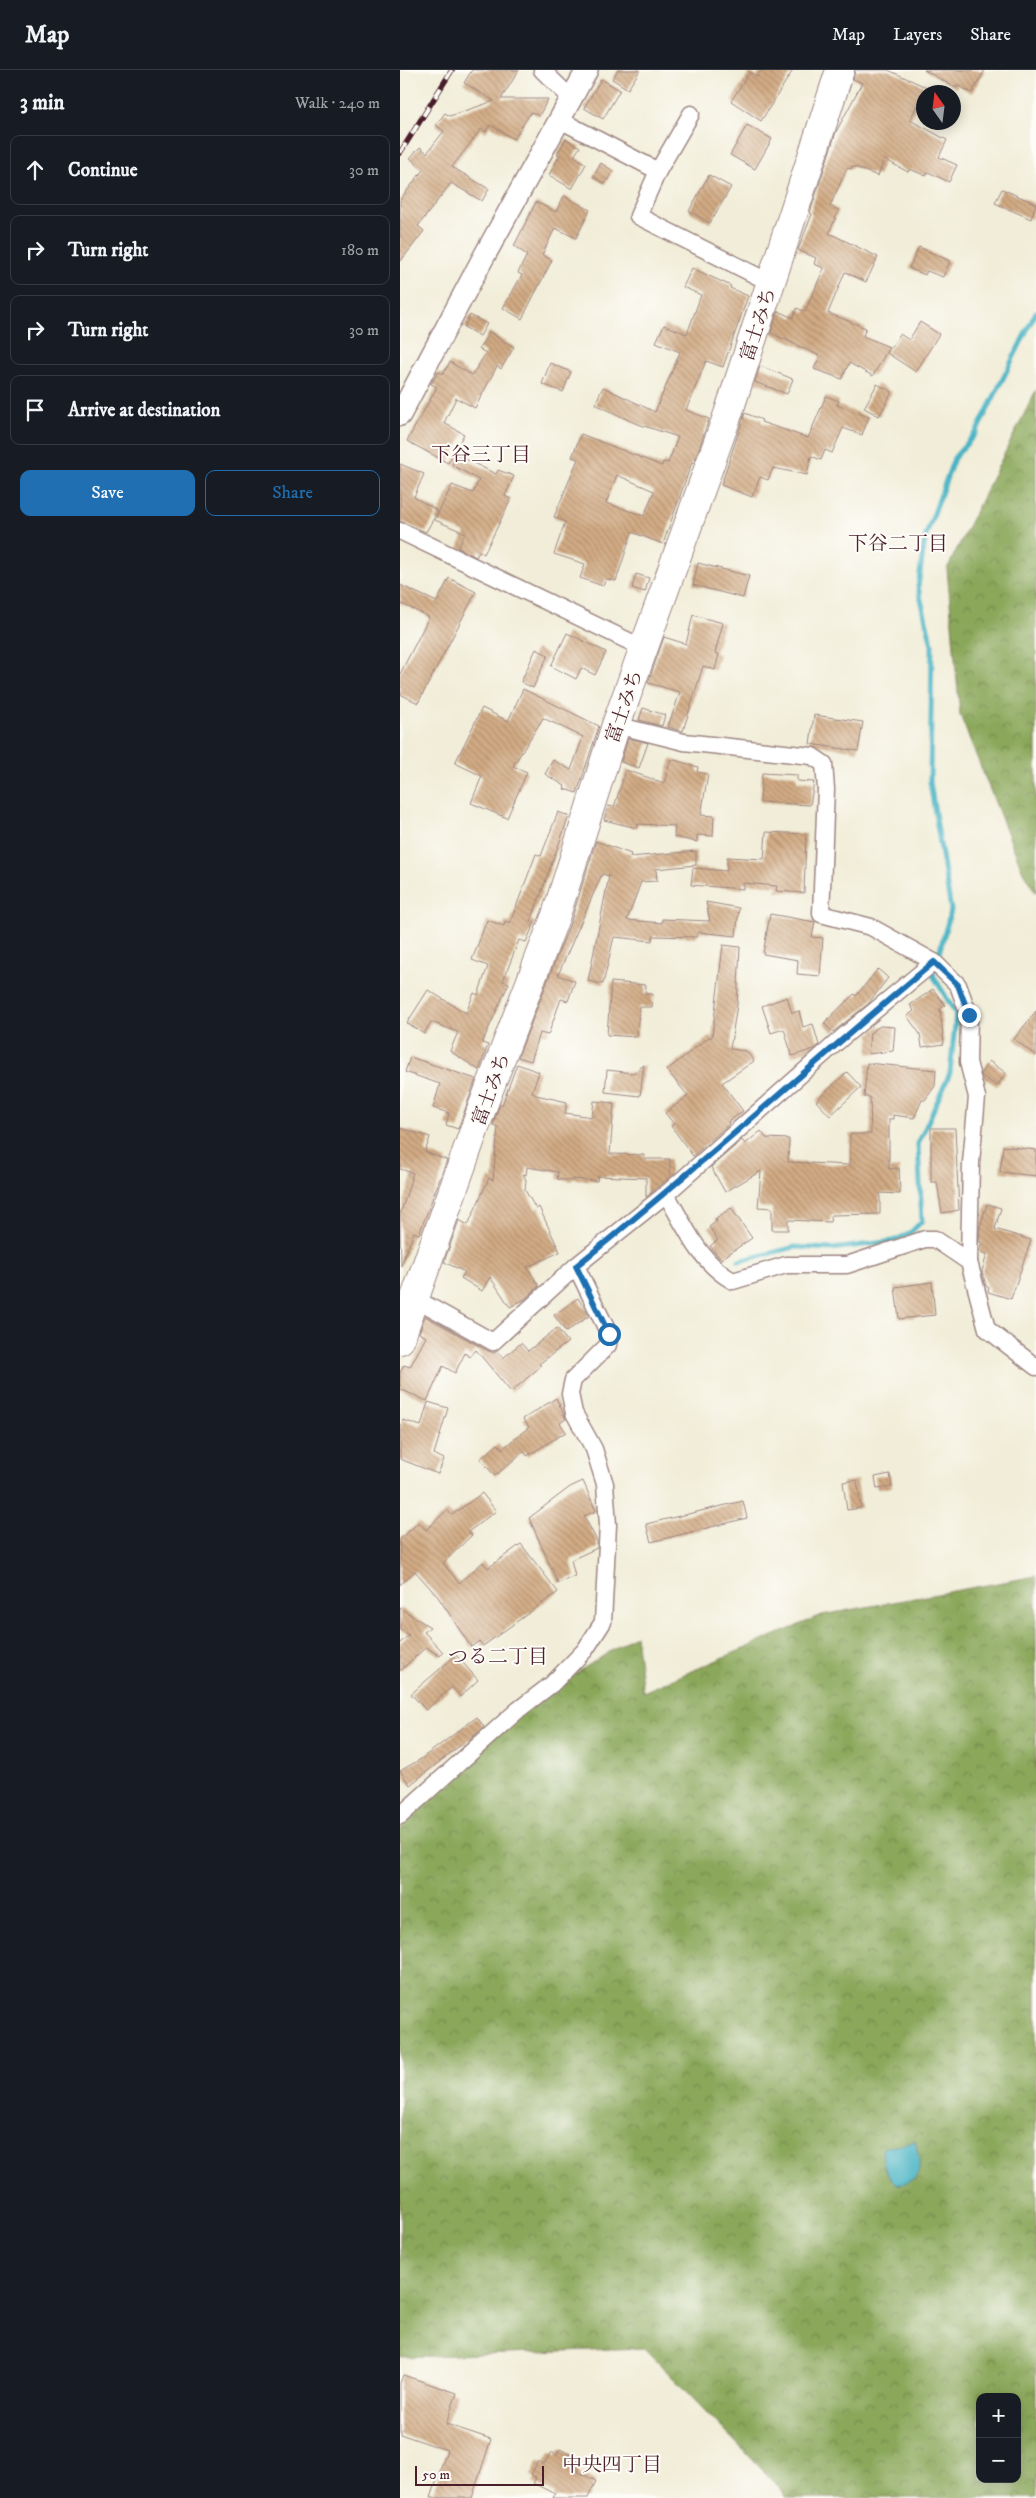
<!DOCTYPE html>
<meta charset="utf-8">
<style>
body{margin:0;font-family:"IM FELL DW Pica","Noto Serif JP",serif;background:#20242c;color:#f1f3f6}
.controls{position:absolute;right:15px;bottom:15px;display:grid;overflow:hidden;border-radius:10px;box-shadow:0 2px 12px #0003}
.controls button{width:45px;height:45px;display:grid;place-items:center;padding:0;border:0;border-bottom:1px solid #363941;background:#171b24;color:#f1f3f6;font:25px sans-serif}
.compass{position:absolute;left:516px;top:15px;width:45px;height:45px;border-radius:50%;background:#171b24;box-shadow:0 2px 12px #0003;rotate:346deg}
.scale{position:absolute;left:15px;bottom:12px;width:129px;box-sizing:border-box;padding-left:5px;border:2px solid #4a1f2b;border-top:0;font-size:14px;line-height:18px;white-space:nowrap;color:#4a1f2b;-webkit-text-stroke:4px #fdfcf7;paint-order:stroke}
.stop{position:absolute;width:15px;height:15px;margin:-11px;border:4px solid #1f6fb2;border-radius:50%;background:#fff}
.stop.end{background:#1f6fb2;border-color:#fff;box-shadow:0 1px 5px #0008}
.list{margin:0;padding:0;list-style:none}
h2{display:flex;justify-content:space-between;align-items:center;height:65px;margin:0;padding:0 20px;font-size:21px}
h2 small{font-size:16px;font-weight:400;color:#9ea1a6}
.list li{display:grid;grid-template-columns:32px 1fr auto;gap:15px;align-items:center;box-sizing:border-box;height:70px;margin:0 10px 10px;padding:0 10px;border:1px solid #363941;border-radius:10px}
.list b{display:block;font-size:19px;white-space:nowrap}
.list em{font-size:16px;font-style:normal;color:#9ea1a6}
.actions{display:flex;gap:10px;padding:15px 20px}
.actions a{flex:1;padding:11px 0;border:1px solid #1f6fb2;border-radius:10px;text-align:center;font-size:18px;color:#1f6fb2}
.actions .main{background:#1f6fb2;color:#fff}
.icon{flex:none;width:28px;height:28px;fill:none;stroke:currentColor;stroke-width:2;stroke-linecap:round;stroke-linejoin:round}
.map{position:relative;flex:none;width:636px;height:2428px;overflow:hidden}
header{display:flex;align-items:center;gap:30px;box-sizing:border-box;height:70px;padding:0 25px;background:#171b24;border-bottom:1px solid #363941}
header strong{font-size:24px}
nav{display:flex;gap:28px;margin-inline-start:auto;font-size:18px}
main{display:flex}
aside{flex:1;background:#171b24}
.map>svg:first-child{display:block}
</style>
<header>
<strong>Map</strong>
<nav><a>Map</a><a>Layers</a><a>Share</a></nav>
</header>
<main>
<aside>
<h2>3 min<small>Walk · 240 m</small></h2>
<ul class="list">
<li><svg class="icon" aria-label="ahead" viewBox="0 0 24 24"><path d="M12 20V5M6 11l6-6 6 6"/></svg><div><b>Continue</b></div><em>30 m</em></li>
<li><svg class="icon" aria-label="right" viewBox="0 0 24 24"><path d="M7 20v-9h11M14 6l5 5-5 5"/></svg><div><b>Turn right</b></div><em>180 m</em></li>
<li><svg class="icon" aria-label="right" viewBox="0 0 24 24"><path d="M7 20v-9h11M14 6l5 5-5 5"/></svg><div><b>Turn right</b></div><em>30 m</em></li>
<li><svg class="icon" aria-label="arrive" viewBox="0 0 24 24"><path d="M6 21V4h12l-3 4 3 4H6"/></svg><div><b>Arrive at destination</b></div></li>
</ul>
<div class="actions"><a class="main">Save</a><a>Share</a></div>
</aside>
<div class="map">
<svg width="636" height="2428" viewBox="0 0 636 2428">
<defs>
<pattern id="forest-crowns" width="20" height="18" patternUnits="userSpaceOnUse" patternTransform="scale(1.25)"><rect width="20" height="18" fill="#8aa75a"/><path d="M2 6a3 3 0 1 1 6 0M12 15a3 3 0 1 1 6 0" fill="none" stroke="#73874b"/></pattern>
<pattern id="building-back-hatch" width="6" height="6" patternUnits="userSpaceOnUse" patternTransform="scale(1.25)"><rect width="6" height="6" fill="#d2ab84"/><path d="M-1 5l2 2M0 0l6 6M5-1l2 2" fill="none" stroke="#ac8b6c"/></pattern>
</defs>
<rect width="100%" height="100%" fill="#fdfcf7"/>
<filter id="ink" filterUnits="userSpaceOnUse"><feTurbulence type="fractalNoise" baseFrequency=".02" numOctaves="2"/><feDisplacementMap in="SourceGraphic" scale="10" xChannelSelector="R" yChannelSelector="G"/><feConvolveMatrix kernelMatrix="1 2 1 2 8 2 1 2 1" color-interpolation-filters="sRGB"/></filter>
<filter id="wash" filterUnits="userSpaceOnUse"><feTurbulence type="fractalNoise" baseFrequency=".0096" numOctaves="4" result="noise"/><feDisplacementMap in="SourceGraphic" scale="20" xChannelSelector="R" yChannelSelector="G"/><feGaussianBlur stdDeviation="1.12" result="paint"/><feColorMatrix in="noise" values="0 0 0 0 0 0 0 0 0 0 0 0 0 0 0 0 0 1.4 0 .05"/><feComposite in="paint" operator="in"/></filter>
<g filter="url(#wash)">
<rect width="100%" height="100%" fill="#f1edd8"/>
<g fill="url(#forest-crowns)" stroke="#6a6342" fill-rule="evenodd">
<path d="M636,320v503l-13,-21 -63,-157 -13,-146z"/>
<path d="M636,1506v922h-251l-3,-8 -138,-142 -244,9v-527l118,-120 118,-75 7,57 179,-77zM580,2327h37v82h-37z"/>
</g>
<path fill="#48b4c5" stroke="#496a78" d="M515,2071c5,22 11,40 -19,44 -8,-9 -16,-24 -13,-37z"/>
<g fill="none" stroke-linecap="round" stroke-linejoin="round">
<path stroke="#48b4c5" stroke-width="5" d="M339,1191l56,-14 37,2 61,-8 16,-7 13,-13 -4,-77 32,-71 6,-59 -23,-39 18,-65 -21,-128 2,-137 -14,-58 7,-49 29,-80 22,-25 60,-121"/>
</g>
<g id="blocks">
<g fill="url(#building-back-hatch)" fill-rule="evenodd">
<path d="M72,0h47l-18,29h47l-9,17 -8,-4 -17,27 -24,-14 -4,7 -5,-3 -29,38 37,22 -7,12 -31,-18 -33,43 6,5 -24,31v-62l23,-30 -13,-12 10,-11 7,6 17,-22 -8,-6 9,-12 5,3 44,-15 -30,-18z"/>
<path d="M218,0h22l-12,19 -16,-10z"/>
<path d="M361,0h32l-32,51 -30,-20 19,-29 7,5z"/>
<path d="M455,0h33l38,17 -16,33 37,20 -8,17 18,8 -8,17 -21,-10 -2,4 -16,-7 -2,3 -24,-13 -6,17 -26,-10 -1,3 -4,-1 -17,38 9,4 -10,23 49,24 -12,25 -21,-10 -17,41 38,15 -3,8 26,11 -16,29 -24,-13 -7,16 -28,-10 6,-13 -49,-23 7,-22 15,7 4,-10 8,4 19,-44 -10,-4 2,-6 -18,-8 14,-36 -2,-1 26,-81 26,-49 -9,-4z"/>
<path d="M524,0h61l-13,23 -15,-8 -1,3z"/>
<path d="M201,9l19,11 -17,29 -19,-11z"/>
<path d="M347,55l25,14 -17,30 -25,-14z"/>
<path d="M166,69l14,8 -6,9 12,8 -14,25 -23,-14 11,-20 -3,-1z"/>
<path d="M201,93l12,8 -8,13 -12,-7z"/>
<path d="M309,105l22,12 -21,36 -21,-12z"/>
<path d="M602,119l34,15 -5,15 -36,-16z"/>
<path d="M164,126l26,14 -14,28 -21,-10 -13,27 10,5 -30,59 -19,-11 19,-33 -4,-2 9,-18 -13,-9 22,-44 20,10z"/>
<path d="M519,177l31,14 -7,16 -16,-6 -2,4 -16,-7z"/>
<path d="M292,198l39,18 -1,2 18,8 -25,71 -17,-6 -20,49 23,9 -15,44 -2,-1 -29,82 -31,-12 -16,49 -10,-2 -3,7 -23,-8 5,-14 -31,-10 11,-32 -11,-5 24,-58 -6,-2 9,-23 81,32 1,-4 5,1 10,-26 -43,-14 -40,-19 8,-17 52,25 25,-60 -24,-10 8,-17 23,9 14,-39 -18,-8zM217,405l37,16 -10,25 -38,-13z"/>
<path d="M70,245l17,9 -7,12 -16,-9z"/>
<path d="M520,252l19,12 -23,38 -29,-19 13,-19 9,6z"/>
<path d="M89,262l25,15 -13,22 -4,-3 -22,42 -19,-10 -12,25 20,11 -16,29 -41,-22 30,-54 -6,-3 7,-12 5,2 7,-12 22,13 14,-22 -7,-4z"/>
<path d="M150,293l21,9 -8,20 -21,-8z"/>
<path d="M360,296l33,13 -6,15 -32,-12z"/>
<path d="M477,314l15,8 -13,24 -15,-8z"/>
<path d="M426,326l13,5 -2,4 32,12 -7,18 -19,-7 -11,25 -7,-3 -4,10 -10,-4 -4,19 -34,-7 -5,12 -8,-3 -8,20 -31,-12 24,-72 17,7 -1,2 47,16z"/>
<path d="M57,385l39,19 2,-4 16,6 -9,20 6,3 -27,55 -5,-3 -3,6 -18,-9 7,-15 -30,-13 17,-35 21,8 6,-13 -27,-15z"/>
<path d="M0,394l24,10 -10,23 24,14 -12,21 -26,-11z"/>
<path d="M298,493l51,13 -6,22 -50,-13z"/>
<path d="M236,504l13,4 -4,14 -13,-4z"/>
<path d="M49,508l27,14 -58,111 -18,-9v-20l29,-57 -29,-14v-18l37,17z"/>
<path d="M293,545l30,8 -8,30 4,1 -4,16 -12,-4 -20,65 -15,-4 12,-35 -32,-9 16,-46 22,7z"/>
<path d="M167,563l39,19 -11,23 -14,-7 -5,11 -25,-13z"/>
<path d="M136,579l12,6 -15,33 -12,-6z"/>
<path d="M123,619l76,37 -22,67 -13,-4 1,-3 -20,-12 8,-14 18,10 12,-33 -40,-19 -30,48 14,6 -20,46 -36,-15 11,-27 -27,-13 27,-55 26,13z"/>
<path d="M243,638l22,7 -3,11 -23,-6z"/>
<path d="M414,645l49,7 -5,29 -48,-7z"/>
<path d="M228,668l20,5 -9,25 -18,-6z"/>
<path d="M271,689l27,8 -1,5 11,2 -7,41 13,1 -1,20 -16,-1v7l-23,-5 1,-11 -37,-2 -1,4 -33,-8 4,-14 6,1 12,-37 38,13z"/>
<path d="M362,703l35,2v6l17,1 -4,23 -50,-3z"/>
<path d="M158,742l11,4 -38,105 4,1 -9,20 -7,-2 -16,41 6,2 -27,60 6,2 -9,25 -29,-19 8,-19 -27,-10 -7,12 -17,-11 21,-33 38,23 8,-20 4,2 10,-29 -16,-6 15,-40 17,6 1,-5 5,2 26,-69 5,2z"/>
<path d="M366,762l40,2 -2,59 -28,-2 1,-5 -34,-3v6l-52,-4 2,-17 34,3v-14l37,2z"/>
<path d="M196,771l35,13 -1,3 66,-6v14l-40,4 1,12 -16,1 -14,38 35,3v-4l48,2 -4,-19 33,6 -3,28 -38,-4 -1,5 -44,-1 -1,5 -38,-4 -11,47 -15,-3 21,-105 -7,-2 -44,101 17,6 -7,20 -7,-2 -13,36 -8,-2 -9,28 -13,-4 53,-136z"/>
<path d="M370,844l45,8 -3,15 11,1 -3,38 -23,-2 1,-14 -35,-6z"/>
<path d="M323,875l17,2 -3,58 -7,44 16,2 8,10 -32,22 21,28 -15,11 1,2 -36,32 -22,-30 3,-2 -9,-11 23,-17 -21,-26 42,-33h3z"/>
<path d="M478,899l10,9 -20,26 -35,28 -9,-9 30,-29 2,2z"/>
<path d="M211,912l35,3 -1,9h8l-1,13h-13l-2,30 -30,-2z"/>
<path d="M533,919l12,16 -5,4 4,35 -22,3 -2,-13 -13,-18 7,-5 -4,-6z"/>
<path d="M387,927l5,16 7,-2 4,16 10,-3 6,21 -5,4 -22,7 -8,-27 -13,4 -9,-27z"/>
<path d="M636,941v45l-22,-17z"/>
<path d="M480,956l15,1 -2,24 -25,3 2,-21z"/>
<path d="M10,987l66,22 -18,50 -12,-4 3,-12 -16,-5 7,-24 -35,-12z"/>
<path d="M589,991l17,12 -9,13 -15,-10 -1,-3z"/>
<path d="M467,993l69,7 -1,16 -10,14h-3l-8,18 -21,-3v4h-4v50l10,-1 1,26 -20,-1v21l-49,1 -1,7 -42,-2v10h-16v-22l-14,-1 3,-36 -36,21 -14,-25 31,-27 3,4 16,-13 5,7 23,1 -1,23 62,3v-31h21l-1,-37h-6z"/>
<path d="M117,994l22,8 -7,20 4,3 31,7 -2,11 27,4 2,-16 20,2 -4,51 34,1v4h26v18l-24,20v-19l-48,-2 -1,5 -24,-2 -1,2 -15,-2 1,-7 -31,-5 -1,8 -3,-1 3,6 -1,10 11,19 3,-2 21,45 -33,15 12,19 -14,13 -15,8 -20,-30 -8,14 -21,-13 4,-6 -21,-10 15,-42 9,5 21,-47 4,2 5,-53 -5,-2 7,-21 2,1z"/>
<path d="M244,995l-4,31 -35,-4 2,-22 26,3z"/>
<path d="M447,1002l14,15 -31,29 -14,-15z"/>
<path d="M0,1058l30,9 -5,15 22,8 -28,74 -5,-2 -13,34 -1,-51 13,-42 -13,-4z"/>
<path d="M531,1058h24l4,82 -17,3 -5,-31h-6z"/>
<path d="M603,1076l33,4v26l-36,-4z"/>
<path d="M587,1134l14,4 -6,21 36,11 -20,59 -23,-7 1,-4 -3,-2 -4,-15 5,-17 -8,-2 3,-10h-3l1,-15z"/>
<path d="M331,1138l21,30 -31,21 -11,-13 8,-6 -9,-13 8,-6 -2,-2z"/>
<path d="M532,1212l3,33 -36,4 -4,-32z"/>
<path d="M178,1228l11,18 -23,16 -12,-17z"/>
<path d="M25,1246l63,35 6,2 3,-2 6,7 18,-15 7,8 29,-23 11,14 -29,22 2,2 -30,26 -35,-42 -6,7 -5,-4 -10,20 -12,-7 -16,35 -27,-12v-16l4,-8 6,2 16,-30 -7,-4z"/>
<path d="M156,1328l10,21 -6,4 6,9 -39,24 -3,-5 -29,25 -15,-17 18,-15 4,5 27,-22 -6,-8z"/>
<path d="M28,1332l20,6 -14,46 10,5 -6,15 -38,-15v-30l3,-9 18,6z"/>
<path d="M490,1404l2,13 -15,2 -2,-12z"/>
<path d="M457,1410l4,28 -14,2 -4,-28z"/>
<path d="M183,1411l13,30 -12,5 13,25v7l-26,12 4,16 -17,7 -29,-65 41,-31z"/>
<path d="M82,1423l14,18 -28,21 4,3 -29,28 16,20 24,-21 5,6 33,-24 37,48 -75,54 -4,-5 -8,6 -33,-50 -23,-26 -15,14v-46l19,-17 7,8 21,-20 5,5z"/>
<path d="M343,1431l4,17 -96,24 -5,-18z"/>
<path d="M0,1538l30,19 -6,5 19,20 -3,4 -14,-9 -26,24v-28l9,-8 -9,-5z"/>
<path d="M56,1585l22,25 -18,17 -8,-10 -26,23 -15,-16z"/>
<path d="M77,1647l7,10 -20,18 -2,-1 -52,41 -10,-14 21,-12z"/>
<path d="M3,2305l54,18 -11,31 45,15 -19,59h-41l16,-48 -47,-16v-51z"/>
<path d="M160,2379l15,8 -3,4 9,4 -3,7 18,9 -8,17h-35l2,-4 -22,-11 3,-5 -5,-3 7,-14 6,3 7,-12 6,3z"/>
</g>
</g>
</g>
<g filter="url(#ink)">
<use href="#blocks" fill-opacity="0" stroke="#9e8682" stroke-width="1"/>
<g fill="none" stroke-linecap="round" stroke-linejoin="round">
<defs>
<g id="minor">
<path d="M142,0l28,27"/>
<path d="M160,50l98,51 -20,45 133,67"/>
<path d="M258,101l33,-57"/>
<path d="M0,461l243,117"/>
<path d="M216,655l68,17 128,14 12,8 2,25 -5,125 50,13 63,35 24,23 11,30 -1,47 9,35 -6,66 -2,99 18,67 49,38"/>
<path d="M266,1124c19,32 34,69 67,87l53,-16h61l78,-26h10l34,23"/>
<path d="M16,1229l77,43 83,-76 90,-72 178,-158 90,-74"/>
<path d="M0,1746l118,-106 34,-26 33,-34 18,-28 5,-97 -3,-41 -11,-35 -20,-36 -4,-19 3,-14 35,-35 1,-11 -33,-68"/>
</g>
<path id="tertiary" d="M0,345l82,-155 105,-190"/>
<path id="trunk" d="M0,1270l82,-232 74,-193 60,-190 112,-311 112,-344"/>
</defs>
<use href="#minor" stroke="#9e8682" stroke-width="19"/>
<use href="#tertiary" stroke="#9e8682" stroke-width="24"/>
<use href="#trunk" stroke="#9e8682" stroke-width="30"/>
<use href="#minor" stroke="#fff" stroke-width="16"/>
<use href="#tertiary" stroke="#fff" stroke-width="21"/>
<use href="#trunk" stroke="#fff" stroke-width="28"/>
<defs>
<path id="rail" d="M0,83l52,-83"/>
</defs>
<use href="#rail" stroke="#4a1f2b" stroke-width="5.5"/>
<use href="#rail" stroke="#fdfcf7" stroke-width="4" stroke-dasharray="11" stroke-linecap="butt"/>
</g>
</g>
<g fill="none" stroke-linecap="round" stroke-linejoin="round" filter="url(#ink)">
<path stroke="#1f6fb2" stroke-width="6" d="M209,1264l-33,-68c123,-98 237,-204 358,-304l24,23 11,30"/>
</g>
<g text-anchor="middle" stroke-width="4" stroke-linejoin="round" paint-order="stroke">
<g font-size="19" fill="#4a1f2b" stroke="#fdfcf7">
<text transform="translate(357 254) rotate(-72)" y="7">富士みち</text>
<text transform="translate(223 636) rotate(-71)" y="7">富士みち</text>
<text transform="translate(90 1019) rotate(-70)" y="7">富士みち</text>
</g>
<g font-size="20" fill="#4a1f2b" stroke="#fdfcf7">
<text x="81" y="391">下谷三丁目</text>
<text x="498" y="480">下谷二丁目</text>
<text x="98" y="1593">つる二丁目</text>
<text x="212" y="2401">中央四丁目</text>
</g>
</g>
</svg>
<div class="controls">
<button>+</button>
<button>−</button>
</div>
<svg class="compass" viewBox="-18 -18 36 36"><path d="M0-13l5 13h-10z" fill="#e53935"/><path d="M0 13l5-13h-10z" fill="#9ea1a6"/></svg>
<div class="scale">50 m</div>
<div class="stop" style="left:209px;top:1264px"></div>
<div class="stop end" style="left:569px;top:945px"></div>
</div>
</main>
